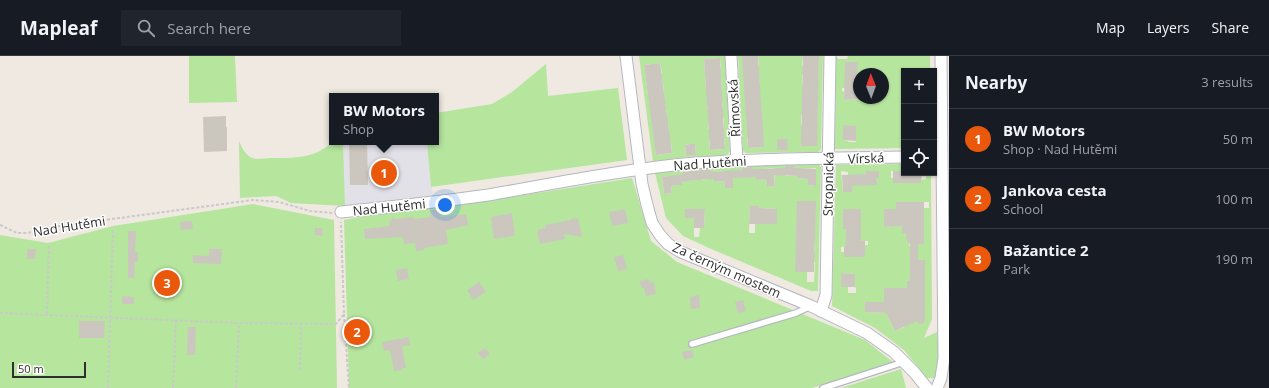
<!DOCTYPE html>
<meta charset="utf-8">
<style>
body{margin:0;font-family:"Open Sans",sans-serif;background:#20242c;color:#f1f3f6}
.controls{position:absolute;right:12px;top:12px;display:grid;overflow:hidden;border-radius:0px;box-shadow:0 1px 3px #0004}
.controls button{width:36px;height:36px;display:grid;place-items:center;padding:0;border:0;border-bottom:1px solid #363941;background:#171b24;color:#f1f3f6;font:20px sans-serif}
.compass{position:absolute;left:853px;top:12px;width:36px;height:36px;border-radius:50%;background:#171b24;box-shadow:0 1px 3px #0004;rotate:359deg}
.scale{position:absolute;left:12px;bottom:10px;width:74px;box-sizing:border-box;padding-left:4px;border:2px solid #2e2e2e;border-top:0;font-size:11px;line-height:14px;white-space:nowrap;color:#2e2e2e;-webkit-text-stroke:3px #fff;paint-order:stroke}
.you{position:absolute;left:445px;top:149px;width:14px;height:14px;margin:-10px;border:3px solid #fff;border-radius:50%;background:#1a73e8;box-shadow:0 0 0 6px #1a73e833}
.badge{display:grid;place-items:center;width:26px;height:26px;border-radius:50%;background:#ea580c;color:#fff;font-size:13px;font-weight:700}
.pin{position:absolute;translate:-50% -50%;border:2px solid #fff;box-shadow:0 1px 4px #0006}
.popup{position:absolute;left:329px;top:37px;width:110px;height:52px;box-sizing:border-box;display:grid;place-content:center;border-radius:0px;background:#171b24;filter:drop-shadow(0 1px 3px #0005);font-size:13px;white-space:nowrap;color:#9ea1a6}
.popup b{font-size:15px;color:#f1f3f6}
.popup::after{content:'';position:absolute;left:50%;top:100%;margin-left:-8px;border:8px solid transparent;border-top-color:#171b24}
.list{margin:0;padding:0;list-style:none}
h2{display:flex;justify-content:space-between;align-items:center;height:52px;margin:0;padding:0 16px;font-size:17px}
h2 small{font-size:13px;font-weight:400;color:#9ea1a6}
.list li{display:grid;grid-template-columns:26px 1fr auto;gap:12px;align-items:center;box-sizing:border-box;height:60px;padding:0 16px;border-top:1px solid #363941}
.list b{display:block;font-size:15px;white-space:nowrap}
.list p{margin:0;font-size:13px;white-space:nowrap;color:#9ea1a6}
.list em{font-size:13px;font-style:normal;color:#9ea1a6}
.icon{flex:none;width:22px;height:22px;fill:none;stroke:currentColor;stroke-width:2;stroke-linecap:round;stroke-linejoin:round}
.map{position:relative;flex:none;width:949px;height:332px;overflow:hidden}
header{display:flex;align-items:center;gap:24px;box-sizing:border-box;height:56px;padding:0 20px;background:#171b24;border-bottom:1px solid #363941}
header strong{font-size:19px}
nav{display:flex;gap:22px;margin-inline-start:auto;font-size:14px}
.search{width:280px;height:36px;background:#20242c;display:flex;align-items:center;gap:10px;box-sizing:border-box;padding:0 14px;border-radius:0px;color:#9ea1a6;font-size:15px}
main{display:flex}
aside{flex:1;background:#171b24}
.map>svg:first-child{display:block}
</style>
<header>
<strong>Mapleaf</strong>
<div class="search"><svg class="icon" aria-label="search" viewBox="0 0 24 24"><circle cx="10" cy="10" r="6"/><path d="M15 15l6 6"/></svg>Search here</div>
<nav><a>Map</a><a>Layers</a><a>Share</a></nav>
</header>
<main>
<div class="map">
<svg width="949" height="332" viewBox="0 0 949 332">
<rect width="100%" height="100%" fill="#efe9e1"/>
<path fill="#e3e1e8" d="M343,86h84l6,55 -8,3 -80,6z"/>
<g fill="#b6e59e" fill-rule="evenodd">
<path d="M189,0h46l2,46 -48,1z"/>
<path d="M639,0h86l5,95 -3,4 -41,2 -33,5zM720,2l1,10h-3l1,10h2l1,10 -16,1 -2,-30zM660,7l2,10h-4l5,10 1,10 -16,2 -4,-30zM722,42l1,10 -3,1 1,9h3v10l-16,1v-10l2,-10h-3v-10zM665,47l2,10 -4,1 1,9h4l1,10 -19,-28zM725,83v10l-15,1 -1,-10zM671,87l1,10 -16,2 -1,-10zM690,88h5l1,10 -10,1 -1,-10z"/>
<path d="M738,0h11l11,29 -1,-9 -4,-10h4l-1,-10h45l-1,9h5l-1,10h-4v10h16l1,-29h4l-2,93 -3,3 -72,1 -3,-2zM802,39l16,1 -1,30 -16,-1v-10h5v-9l-4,-1zM745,41l17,29 -15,1 -1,-10 2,-10h-3zM817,80v10h-16zM747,81h16v10l-15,1zM777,83h10v11h-10z"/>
<path d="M836,0l2,3h9l1,-3h82v15h-26v77l-69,1zM848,6h10l-1,14h-12v-11l3,-1zM859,18h24l1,2 -1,22 -39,2v-8l-2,-1v-3h15v3l2,1zM843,70h13v16h-7l-1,-1 -5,-1z"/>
<path d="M546,8l2,32 70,-8 9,72 -196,27 -4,-45h9v-29l56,-9 20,-12z"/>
<path d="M239,85c3,7 6,13 13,17 5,2 13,0 19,0 22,0 44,1 61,-16h11l2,64 -54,-3 -15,-7 -36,2z"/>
<path d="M780,107l38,1 3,3 -3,124h-7l-102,-43 -26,-12 -17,-18 -11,-45 41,-5zM785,110h10v3l21,-1v18l-8,-1v-6l-10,-1v-3l-3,1h-10zM752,111l1,3 21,-2 1,18h-8l-1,-7 -10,1v-4l-13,1v-9zM701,114l10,2 21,-1 1,17h-8l-1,-7 -10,1v-4l-12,2zM692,115l1,9 -12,1v4l-10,1 1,7 -8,1 -2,-17 21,-2v-3zM750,150h9v2l18,1v15h-18l-4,-8v17h-6zM685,153h20l-1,19h-4l-1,9h-5v-19h-9zM813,165h2v10h-18zM796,186h19v10h-3v10h3l-1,20h-7v-10z"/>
<path d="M904,108v7h-13v7h2l1,5h27v-3l5,-1v-6h5l1,146 -8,19 13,-6c1,13 6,36 -3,46h-7l-23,-28 -29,-22 -43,-22 4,-141zM841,115l7,1v4h4v16h-9zM866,115h13l-3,3v11h-10zM896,146h12l-18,25h-6v-18h12zM918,146h11v6h-11zM843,153h18v9l-15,13v-2h-3zM924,161v27h-6v2h-9v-4h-2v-3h2v-6h-7zM847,185h21v4h-3v12h-21v-5h-3v-5l5,-1zM910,204h15l-18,30v-9h4zM841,217l14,1v13l1,1v5h-8v-6h-7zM865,246l28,1 12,24 -10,4 -9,-18 -21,-1zM925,247v18l-2,3h-4l-1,-3h-6z"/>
<path d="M632,122l19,63 26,21 188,78 29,23 -82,25h-464l1,-1 -5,-167 32,-6 142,-18z"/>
<path d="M253,148l81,16 3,168h-337v-153l48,8 65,-17z"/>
<path d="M901,313l5,19h-65z"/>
</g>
<g fill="#cbc7bf">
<path d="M742,0h16l6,91 -16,1z"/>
<path d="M803,0h16l-2,90h-16z"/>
<path d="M720,2l5,91 -15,1 -6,-91z"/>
<path d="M845,6h13l-1,29 2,1v7l-15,1z"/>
<path d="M660,7l12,90 -16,2 -12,-90z"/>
<path d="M226,60v11h1v24l-23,1 -1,-35z"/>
<path d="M843,69l13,1v15l-13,-1z"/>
<path d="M777,83h10l1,11h-11z"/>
<path d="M349,86h18l1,43h-18z"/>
<path d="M690,88h5l1,11h-10l-1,-10z"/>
<path d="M785,110h10v2l21,1v17l-8,-1v-6l-10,-1v-2l-24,-1 1,11h-8l-1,-7 -10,1v-3l-23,1v10h-8l-1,-7 -10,1v-3l-20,1 -13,2 1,3 -11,1 1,7 -8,1 -2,-17 21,-3v-2l28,-3v3l32,-2v-2l9,-1 1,2h10l22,-1z"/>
<path d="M866,115h13v7h-3l1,7 -25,1v6h-9l-1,-17 24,-1z"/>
<path d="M893,115h11v2h18l-1,10h-28z"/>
<path d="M797,145h19l-2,71h-19z"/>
<path d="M896,146h28v42h-6v16h7v61l-2,3h-4l-2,-3 -22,10 -9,-18 -21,-1v-10h19v-14h23v-7h3v-35l-1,-4h-2l-1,-9h-4v-7l-18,1v-18h12z"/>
<path d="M750,150h9v2l18,1v15h-28z"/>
<path d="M440,153l1,8 25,-3 2,11 -22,5 2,14 -24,4v2l-8,1 -1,-8 -11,1 -1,-7 -38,2 -1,-10 26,-3 -1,-4 4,-5 2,2 19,-2v2l17,-2 -1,-6z"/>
<path d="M625,153l3,14 -16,3 -3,-14z"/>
<path d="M685,153h20l-1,19h-10v-10h-9z"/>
<path d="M843,153h18v32h4v16h-21v-11h2v-17h-3z"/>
<path d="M512,157l3,23 -21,3 -3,-22z"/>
<path d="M578,162l4,19 -18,-3 1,5 -25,5 -3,-14 9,-2 -1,-3 26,-5v-1z"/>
<path d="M192,165l1,8 -12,1 -1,-8z"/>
<path d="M315,172h8l-1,8 -7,-1z"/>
<path d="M128,175h8l-1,21h3v10h-3l-1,16h-6z"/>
<path d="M27,193h9l-1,10h-8z"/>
<path d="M209,193h13l-1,15 -28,-1v-8l16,1z"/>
<path d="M623,199l4,14 -9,2 -4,-14z"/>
<path d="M407,212l2,11 -11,2 -2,-11z"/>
<path d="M841,217l14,1v13h-14z"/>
<path d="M649,223l1,4 4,-1 2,12 -10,2 -2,-8h-3l-1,-7z"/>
<path d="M479,226l7,10 -13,8 -6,-10z"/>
<path d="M699,239l1,13 -9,1 -1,-12z"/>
<path d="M122,240l12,1v7h-12z"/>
<path d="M743,244l3,11 -8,2 -3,-11z"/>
<path d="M79,265h26l-1,17h-25z"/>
<path d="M188,271h8l-1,28h-8z"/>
<path d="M409,281l1,8 -8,1 4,22h-4v2l-8,1 -4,-21 -6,1 -2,-9z"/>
<path d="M485,292l5,6 -7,5 -5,-6z"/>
<path d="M692,294l2,7 -10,3 -2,-8z"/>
</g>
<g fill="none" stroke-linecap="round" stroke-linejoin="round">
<defs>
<g id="lane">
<path d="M692,288l104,-31 15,-7"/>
<path d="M823,332l81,-26"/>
</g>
<g id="street">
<path d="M626,0l16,128 5,21 5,18 8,12 8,9 13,8 130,54 56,27 27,19 20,20 13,16"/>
<path d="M731,0l6,105"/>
<path d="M341,156c49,-5 98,-10 147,-17 69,-12 138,-26 207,-32 70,-5 139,-5 209,-6"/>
<path d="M821,255l5,-16 4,-239"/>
<path d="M937,332l4,-10 3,-20 -3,-302"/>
</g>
</defs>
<use href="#lane" stroke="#b4b7c1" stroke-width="8"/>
<use href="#street" stroke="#b4b7c1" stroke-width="13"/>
<g stroke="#c9c9c9" stroke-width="2" stroke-dasharray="3 2" stroke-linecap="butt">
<path d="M0,169l17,8h10l33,-7 193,-26 26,2 31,9 22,2"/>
<path d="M0,257l239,10 97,1 8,-10 -3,-92"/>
<path d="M47,258l2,-69"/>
<path d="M344,258l5,74"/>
<path d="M300,314l1,-46"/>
<path d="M108,332l5,-158"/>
<path d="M173,332l3,-68"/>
<path d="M236,332l3,-65"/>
</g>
<use href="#lane" stroke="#fff" stroke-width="5.5"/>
<use href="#street" stroke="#fff" stroke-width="11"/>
</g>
<g text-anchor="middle" stroke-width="3" stroke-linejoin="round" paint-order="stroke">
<g font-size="13" fill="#2e2e2e" stroke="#fff">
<text transform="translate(734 52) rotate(-93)" y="5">Římovská</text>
<text transform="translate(866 102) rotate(-2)" y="5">Vírská</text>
<text transform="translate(710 107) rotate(-4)" y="5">Nad Hutěmi</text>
<text transform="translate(828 128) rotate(-89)" y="5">Stropnická</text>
<text transform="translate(389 151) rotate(-6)" y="5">Nad Hutěmi</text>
<text transform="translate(69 170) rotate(-9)" y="5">Nad Hutěmi</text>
<text transform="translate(727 214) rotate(24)" y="5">Za černým mostem</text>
</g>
</g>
</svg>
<div class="controls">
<button>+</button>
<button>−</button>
<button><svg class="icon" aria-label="locate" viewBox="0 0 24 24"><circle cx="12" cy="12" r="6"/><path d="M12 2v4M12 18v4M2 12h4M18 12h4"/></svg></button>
</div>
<svg class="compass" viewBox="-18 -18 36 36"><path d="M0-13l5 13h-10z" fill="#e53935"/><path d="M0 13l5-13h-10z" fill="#9ea1a6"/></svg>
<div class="scale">50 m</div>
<div class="you"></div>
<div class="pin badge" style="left:384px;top:117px">1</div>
<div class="popup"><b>BW Motors</b>Shop</div>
<div class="pin badge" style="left:357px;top:276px">2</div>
<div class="pin badge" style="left:167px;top:227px">3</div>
</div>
<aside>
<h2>Nearby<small>3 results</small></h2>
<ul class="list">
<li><span class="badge">1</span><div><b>BW Motors</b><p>Shop · Nad Hutěmi</p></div><em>50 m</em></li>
<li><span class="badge">2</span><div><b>Jankova cesta</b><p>School</p></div><em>100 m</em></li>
<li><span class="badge">3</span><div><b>Bažantice 2</b><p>Park</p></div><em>190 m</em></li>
</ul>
</aside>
</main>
